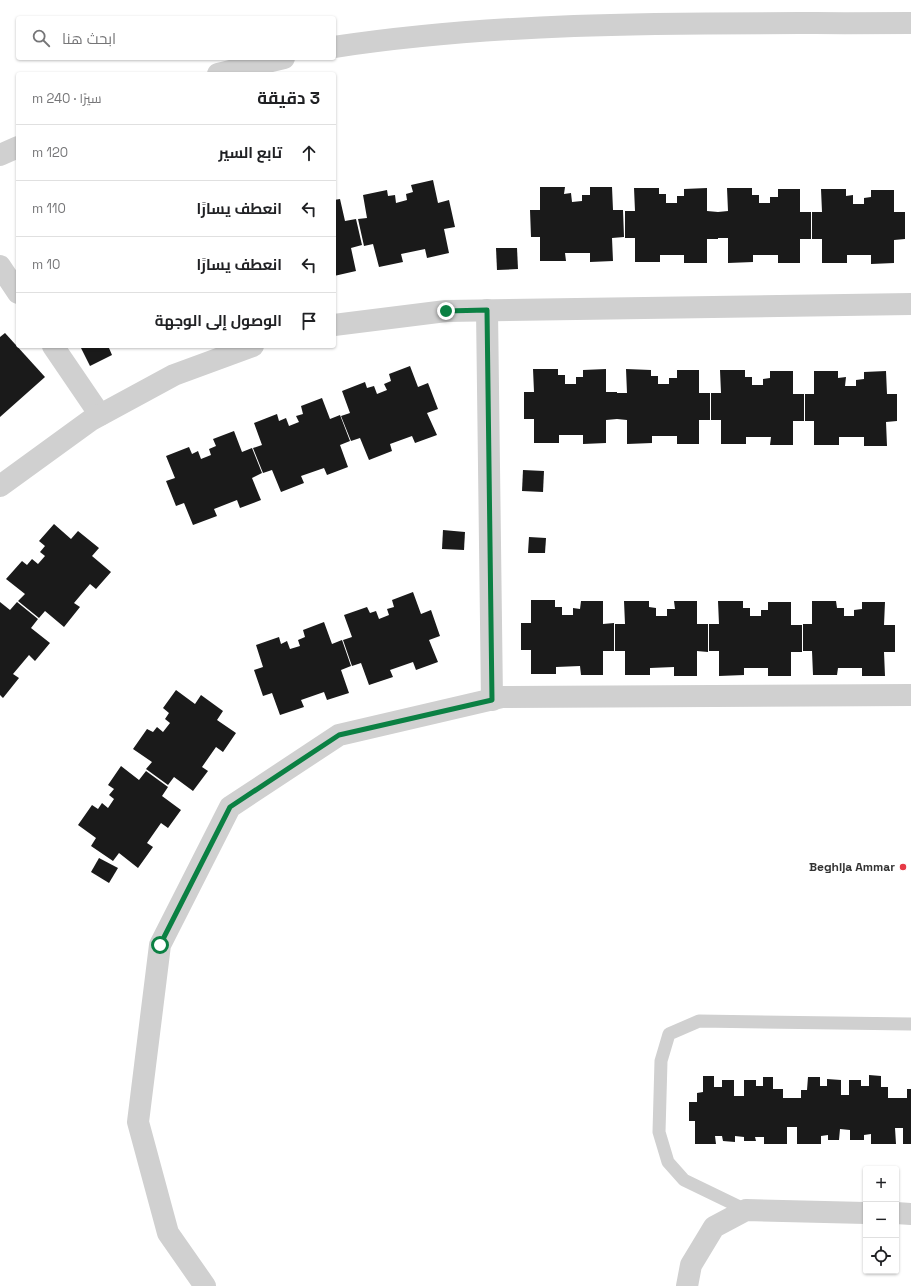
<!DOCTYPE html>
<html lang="ar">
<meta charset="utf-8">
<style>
body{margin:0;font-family:"Space Grotesk",Cairo,sans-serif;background:#f2f2f2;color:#202124;direction:rtl}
.controls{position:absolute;right:12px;bottom:12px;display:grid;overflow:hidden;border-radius:4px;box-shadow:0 1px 3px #0004}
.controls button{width:36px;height:36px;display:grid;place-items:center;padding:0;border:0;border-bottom:1px solid #e0e0e0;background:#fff;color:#202124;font:20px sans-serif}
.stop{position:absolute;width:12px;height:12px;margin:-9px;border:3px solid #0b8043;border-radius:50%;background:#fff}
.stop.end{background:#0b8043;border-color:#fff;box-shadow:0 1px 4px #0008}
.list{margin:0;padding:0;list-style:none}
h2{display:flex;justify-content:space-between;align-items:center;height:52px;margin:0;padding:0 16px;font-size:17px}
h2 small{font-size:13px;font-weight:400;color:#757577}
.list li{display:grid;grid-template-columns:26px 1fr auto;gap:12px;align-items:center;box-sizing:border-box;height:56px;padding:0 16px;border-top:1px solid #e0e0e0}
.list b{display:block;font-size:15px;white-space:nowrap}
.list em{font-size:13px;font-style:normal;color:#757577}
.icon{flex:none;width:22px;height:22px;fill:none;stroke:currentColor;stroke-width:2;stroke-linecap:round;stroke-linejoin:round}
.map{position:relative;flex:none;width:911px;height:1286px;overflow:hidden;direction:ltr}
.search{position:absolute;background:#fff;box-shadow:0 1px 3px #0004;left:16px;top:16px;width:320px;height:44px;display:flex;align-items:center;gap:10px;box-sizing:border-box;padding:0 14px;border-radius:4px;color:#757577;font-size:15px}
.panel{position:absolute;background:#fff;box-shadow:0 1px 3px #0004;left:16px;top:72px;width:320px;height:276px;border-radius:4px;direction:rtl}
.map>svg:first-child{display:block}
</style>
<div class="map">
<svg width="911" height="1286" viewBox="0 0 911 1286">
<rect width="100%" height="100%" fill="#fff"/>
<g fill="#1a1a1a">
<path d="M433,180l5,23 11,-3 6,27 -11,2 5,24 -22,5 -2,-9 -24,5 2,8 -24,5 -6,-23 -9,2 -6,-27 9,-1 -4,-23 24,-5 1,6 7,-1 1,8 11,-3 -1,-6 7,-2 -2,-7z"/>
<path d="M540,187h25l-1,7 7,-1 1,9 10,-1v-6h8v-8h22l1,23h10l1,27 -12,1 1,23 -23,1v-9h-25l1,8h-26v-24h-9l-1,-27h10z"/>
<path d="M634,188h25v6h7v9h11v-7h7v-7l23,-1v23l11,1v27h-11v24h-23v-8h-24v7h-25v-24h-10v-27h10z"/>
<path d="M727,188h25v7h7v8h11v-6h8v-8h22v23h11v27h-11v24h-22v-8h-25v7l-25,1v-25h-10v-26l10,-1z"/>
<path d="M821,189h25v7l7,-1v9h11v-6l7,-1v-7h23v22h11v27l-11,1v23l-23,1v-9h-24v8h-25v-24h-10v-27h10z"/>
<path d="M340,199l5,22 11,-2 6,26 -11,3 5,23 -22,5v-76z"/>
<path d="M496,248h21l1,21 -21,1z"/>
<path d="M5,333l40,44 -45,40v-80z"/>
<path d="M80,346h33l-4,2 3,7 -22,11z"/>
<path d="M410,366l8,21 10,-4 10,26 -11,4 10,22 -22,8 -3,-7 -22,8 2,7 -23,9 -9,-22 -9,3 -10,-25 9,-3 -8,-22 23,-9 2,6 7,-2 3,8 10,-4 -3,-6 7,-3 -2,-7z"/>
<path d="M533,369h25v6h7v9h11v-7h7v-7l23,-1v23h11v27l-11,1v23l-23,1v-9h-24v8h-25v-24h-10v-27h10z"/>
<path d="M626,369l25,1v6h7v8h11v-6h8v-8h22v23h11v27h-11v24h-22v-8h-25v7l-25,1v-24l-10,-1v-26h10z"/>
<path d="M720,370h25v7h7v8h11v-6l7,-1v-7h23v23h11v27h-11v24h-23l1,-8h-25v7h-25v-24h-10v-27h10z"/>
<path d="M814,371h24v7l8,-1 -1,9h11v-6l8,-1v-7l22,-1 1,23h10v27l-11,1 1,24h-23v-9h-25v8h-25v-24h-9v-27h9z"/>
<path d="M322,398l8,21 10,-4 10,26 -10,4 8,22 -21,8 -3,-7 -23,8 3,7 -23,9 -9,-22 -9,3 -10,-25 9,-3 -8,-22 23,-9 2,7 7,-3 3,8 10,-4 -3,-6 7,-2 -2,-8z"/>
<path d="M234,431l8,21 10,-4 10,25 -10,5 9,22 -21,8 -3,-8 -23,9 3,7 -24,9 -9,-22 -8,3 -10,-25 9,-3 -9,-22 23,-9 3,7 6,-3 3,8 10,-4 -2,-6 7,-3 -3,-7z"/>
<path d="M523,470l21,1 -1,21 -21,-1z"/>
<path d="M54,524l17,15 7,-8 21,17 -7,8 19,16 -15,17 -6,-5 -16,19 6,4 -16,20 -19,-16 -6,7 -21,-17 7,-7 -19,-15 16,-18 5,4 5,-6 6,5 7,-8 -5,-4 5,-6 -6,-5z"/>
<path d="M443,530l22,2 -1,18 -22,-1z"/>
<path d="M529,537l17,1 -1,15h-17z"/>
<path d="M413,592l8,22 10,-4 9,26 -11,4 9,22 -22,8 -3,-8 -23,8 3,7 -24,8 -8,-22 -9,3 -9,-26 9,-3 -8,-22 23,-8 3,6 6,-2 3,8 10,-4 -2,-6 7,-2 -2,-7z"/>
<path d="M531,600h24v7h7v8h11v-7l7,1 1,-8h22v23l11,-1v28h-11v24h-22l-1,-9 -24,1v7h-25v-24h-10v-27h10z"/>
<path d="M624,601h25v6l7,1v8h11v-7h8l-1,-8h23v23h11v28l-11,-1v25h-23v-9l-24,1v7h-25v-24h-10v-27h10z"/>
<path d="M718,601h25v7h7v8h11v-6h7v-8h23v23h11v27h-11v24h-23v-8h-24v7l-25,1v-25h-10v-27h10z"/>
<path d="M812,601h24l1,7h7v8h10v-6l8,-1v-7h23l-1,23h11v27h-11l1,24h-23v-8h-24l-1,7h-24l-1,-24h-9v-27h9z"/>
<path d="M0,602l10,8 7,-8 21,17 -7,9 19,15 -15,18 -6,-6 -16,19 6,4 -16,20 -3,-3z"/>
<path d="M324,622l8,22 10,-4 9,26 -10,4 8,23 -22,7 -3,-8 -23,8 3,7 -24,8 -8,-22 -9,3 -9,-26 9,-3 -7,-22 23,-8 2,7 6,-3 3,8 10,-3 -2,-6 7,-3 -2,-7z"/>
<path d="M176,690l19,14 6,-9 22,16 -6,9 19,13 -13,19 -7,-5 -14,20 6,4 -15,20 -19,-14 -6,8 -22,-16 6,-7 -19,-13 14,-20 6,3 4,-5 6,5 7,-9 -5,-4 4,-6 -6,-5z"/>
<path d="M121,766l18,14 7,-9 22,16 -6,9 19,14 -13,18 -7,-5 -14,20 6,4 -15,21 -19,-15 -6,8 -22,-15 5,-8 -18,-13 14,-20 6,4 4,-6 6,5 6,-9 -5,-4 5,-6 -6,-4z"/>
<path d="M99,858l19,10 -9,15 -18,-11z"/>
<path d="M869,1075l12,1v11h7v11h19v-9h4v55h-8v-16h-8l1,16h-25v-10l-7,1v5h-14v-10l-10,-1 -1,11h-11v-5l-7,1v8h-24v-17h-10v17h-23v-7h-9l1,4h-12v-4l-9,-1v6l-12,-1 -1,-5h-7l1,8h-21v-23h-6v-19h8v-9l6,-1v-16h11v11h8v-7h12v16h10v-16h12v6h7v-9h10v12h10v9h18v-8h6l1,-13h12v9h7v-7l14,1v15h8v-15h12v6h8z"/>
</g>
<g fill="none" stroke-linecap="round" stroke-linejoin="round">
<path stroke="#d0d0d0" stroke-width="13" d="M746,1210l-62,-30 -16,-18 -9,-30 2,-71 8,-27 30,-13 212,3"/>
<g stroke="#d0d0d0" stroke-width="22">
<path d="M334,47c191,-29 385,-23 577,-24"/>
<path d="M218,74l66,-16"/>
<path d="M0,155l18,-8"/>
<path d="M0,266l18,27"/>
<path d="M487,310l5,390"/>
<path d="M334,325l112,-14 465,-7"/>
<path d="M53,346l47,69"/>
<path d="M0,486l91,-66 83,-45 79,-29"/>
<path d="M896,1213l15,1"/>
<path d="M205,1286l-37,-53 -30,-111 22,-177 70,-138 109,-72 163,-38 409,-2"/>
<path d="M687,1286l4,-21 23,-38 32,-17 120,3"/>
</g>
</g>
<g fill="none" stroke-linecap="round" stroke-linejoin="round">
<path stroke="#0b8043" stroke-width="5" d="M160,945l70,-138 109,-72 153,-35 -5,-390 -41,1"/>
</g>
<circle fill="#e63946" stroke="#fff" stroke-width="1.5" cx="903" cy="867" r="4"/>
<g text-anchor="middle" stroke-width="4" stroke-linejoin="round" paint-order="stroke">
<g font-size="12" font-weight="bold" fill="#333" stroke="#fff" text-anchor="end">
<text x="895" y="871">Beghija Ammar</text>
</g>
</g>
</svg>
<div class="controls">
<button>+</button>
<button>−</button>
<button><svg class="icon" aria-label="locate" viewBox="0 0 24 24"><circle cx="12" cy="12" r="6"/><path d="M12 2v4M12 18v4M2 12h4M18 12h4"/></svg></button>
</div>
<div class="stop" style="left:160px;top:945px"></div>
<div class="stop end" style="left:446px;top:311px"></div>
<div class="search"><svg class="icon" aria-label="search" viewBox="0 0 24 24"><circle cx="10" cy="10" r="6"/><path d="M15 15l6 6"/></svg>ابحث هنا</div>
<section class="panel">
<h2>3 دقيقة<small>سيرًا · 240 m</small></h2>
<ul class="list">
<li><svg class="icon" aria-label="ahead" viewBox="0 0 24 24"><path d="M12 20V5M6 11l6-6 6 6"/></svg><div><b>تابع السير</b></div><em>120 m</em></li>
<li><svg class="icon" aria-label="left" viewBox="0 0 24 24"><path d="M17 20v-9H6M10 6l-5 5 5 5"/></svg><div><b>انعطف يسارًا</b></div><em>110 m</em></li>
<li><svg class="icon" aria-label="left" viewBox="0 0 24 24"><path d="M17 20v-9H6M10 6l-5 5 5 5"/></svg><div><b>انعطف يسارًا</b></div><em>10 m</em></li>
<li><svg class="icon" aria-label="arrive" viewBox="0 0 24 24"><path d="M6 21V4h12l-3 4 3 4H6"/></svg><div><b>الوصول إلى الوجهة</b></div></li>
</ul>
</section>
</div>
